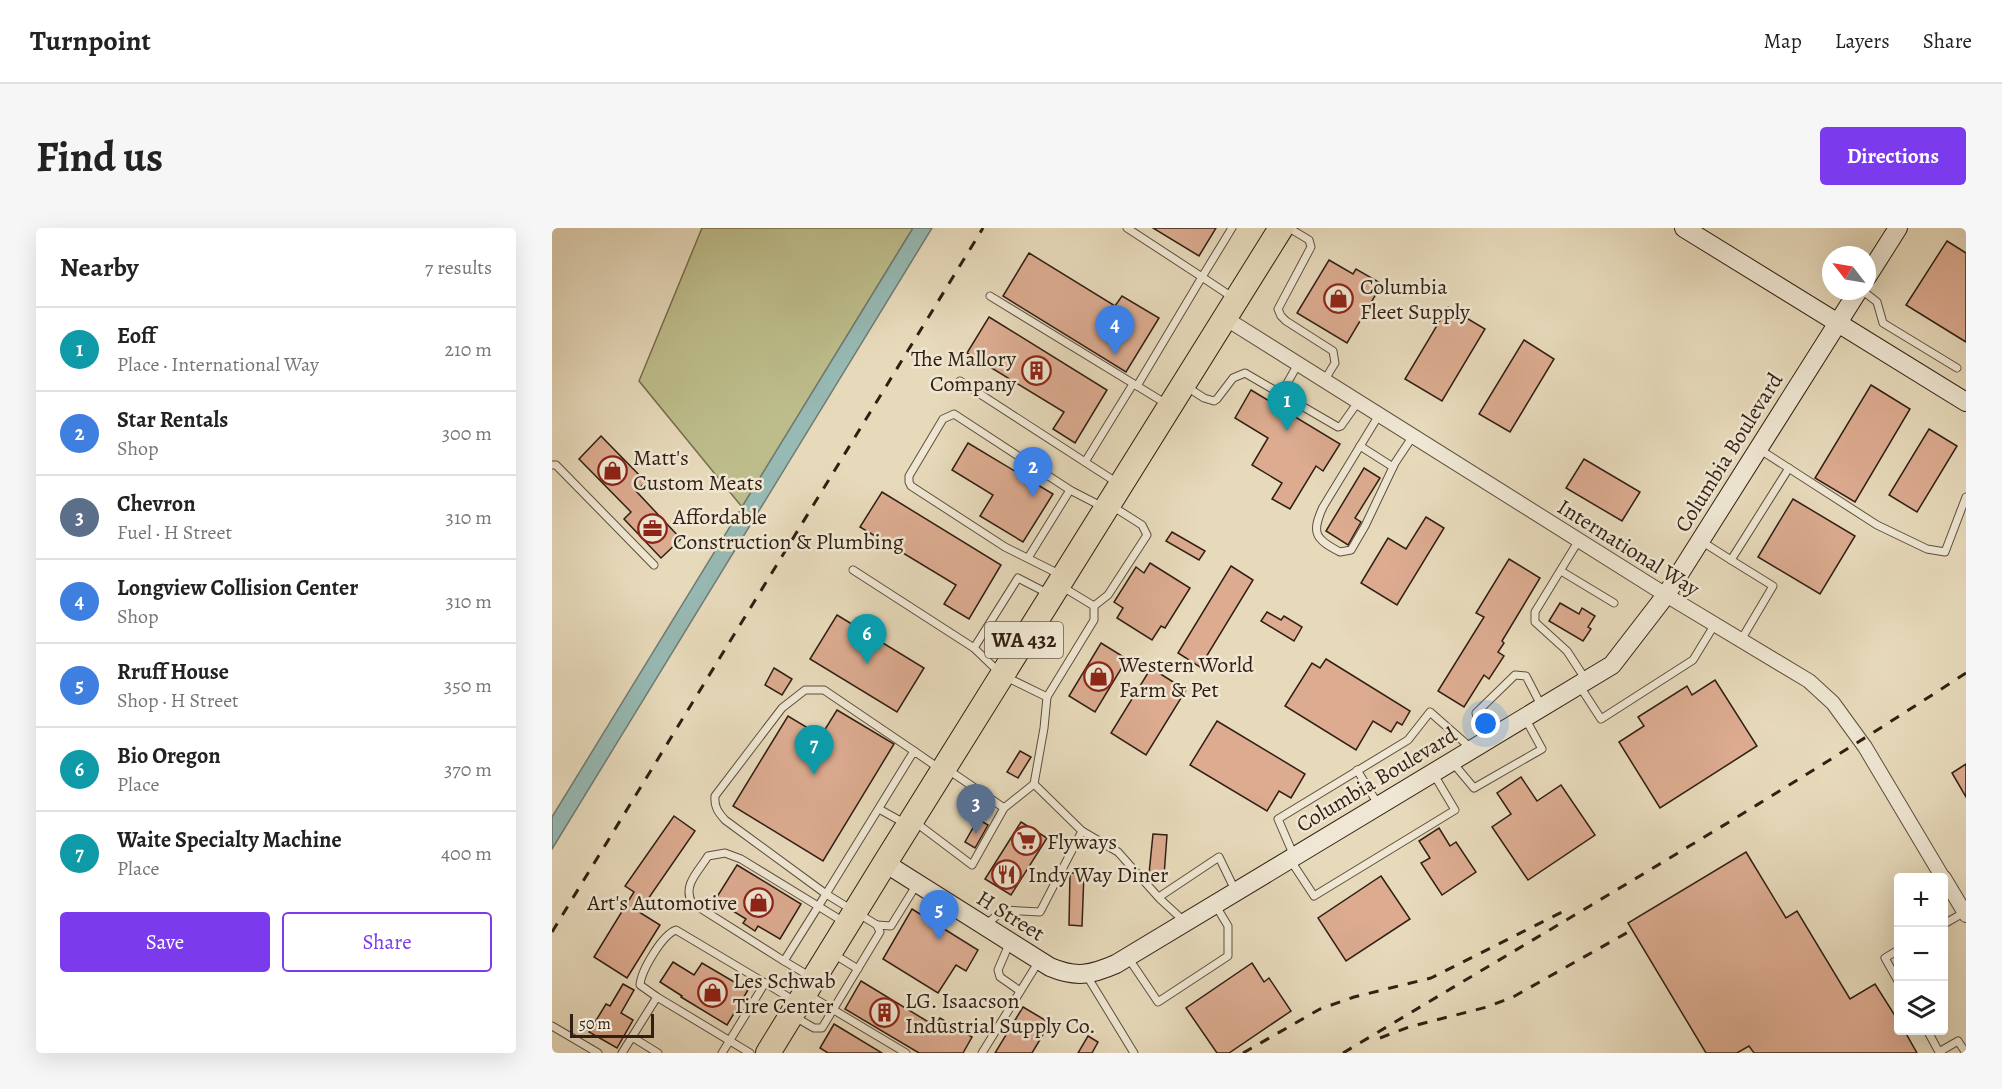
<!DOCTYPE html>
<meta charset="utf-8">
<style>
body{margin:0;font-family:Alegreya,serif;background:#f6f6f6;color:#222}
.controls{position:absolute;right:18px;bottom:18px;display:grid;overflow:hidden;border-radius:6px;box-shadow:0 6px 24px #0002}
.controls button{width:54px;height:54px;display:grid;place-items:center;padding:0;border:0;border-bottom:2px solid #e0e0e0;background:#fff;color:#222;font:30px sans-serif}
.compass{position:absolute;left:1270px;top:18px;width:54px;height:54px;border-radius:50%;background:#fff;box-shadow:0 6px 24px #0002;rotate:301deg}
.scale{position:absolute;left:18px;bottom:15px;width:84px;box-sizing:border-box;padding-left:6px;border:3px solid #311f13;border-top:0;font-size:16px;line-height:21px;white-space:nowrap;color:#311f13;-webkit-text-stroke:4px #efe7d3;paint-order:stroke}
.you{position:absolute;left:934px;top:496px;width:21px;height:21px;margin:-15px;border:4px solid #fff;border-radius:50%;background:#1a73e8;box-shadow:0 0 0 9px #1a73e833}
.badge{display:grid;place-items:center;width:39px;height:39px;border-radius:50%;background:#7c3aed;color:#fff;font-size:20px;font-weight:700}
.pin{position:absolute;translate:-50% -50px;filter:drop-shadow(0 2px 3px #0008)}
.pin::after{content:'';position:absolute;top:32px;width:21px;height:18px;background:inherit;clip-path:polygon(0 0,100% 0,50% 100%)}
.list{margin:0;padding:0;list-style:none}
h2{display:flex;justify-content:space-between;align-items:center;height:78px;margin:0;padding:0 24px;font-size:26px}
h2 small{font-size:20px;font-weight:400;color:#767676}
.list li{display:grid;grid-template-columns:39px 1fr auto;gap:18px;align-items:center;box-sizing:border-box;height:84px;padding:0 24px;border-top:2px solid #e0e0e0}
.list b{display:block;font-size:22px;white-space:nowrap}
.list p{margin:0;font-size:20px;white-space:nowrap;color:#767676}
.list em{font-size:20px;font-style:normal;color:#767676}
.actions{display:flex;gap:12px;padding:18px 24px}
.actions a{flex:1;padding:14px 0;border:2px solid #7c3aed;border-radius:6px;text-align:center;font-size:21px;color:#7c3aed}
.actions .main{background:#7c3aed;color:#fff}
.icon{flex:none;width:33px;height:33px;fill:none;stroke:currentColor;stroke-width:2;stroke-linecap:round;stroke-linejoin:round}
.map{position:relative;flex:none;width:1414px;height:825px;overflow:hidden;border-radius:6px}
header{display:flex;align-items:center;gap:36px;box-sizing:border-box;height:84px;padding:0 30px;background:#fff;border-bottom:2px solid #e0e0e0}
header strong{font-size:28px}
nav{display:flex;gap:33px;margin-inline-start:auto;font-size:21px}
.intro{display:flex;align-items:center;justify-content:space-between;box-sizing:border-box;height:144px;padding:0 36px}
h1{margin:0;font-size:42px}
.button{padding:15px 27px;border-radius:6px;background:#7c3aed;color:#fff;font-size:21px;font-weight:700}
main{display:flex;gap:36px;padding:0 36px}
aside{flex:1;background:#fff;border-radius:6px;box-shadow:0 6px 24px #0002}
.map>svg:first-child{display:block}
</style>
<header>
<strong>Turnpoint</strong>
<nav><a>Map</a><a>Layers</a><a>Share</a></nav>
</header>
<div class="intro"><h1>Find us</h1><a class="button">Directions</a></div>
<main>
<aside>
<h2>Nearby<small>7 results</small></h2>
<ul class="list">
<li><span class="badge" style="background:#0f9aa8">1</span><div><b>Eoff</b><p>Place · International Way</p></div><em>210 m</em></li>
<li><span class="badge" style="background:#3f7fe0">2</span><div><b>Star Rentals</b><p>Shop</p></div><em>300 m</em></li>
<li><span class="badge" style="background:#5c6f8a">3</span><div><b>Chevron</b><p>Fuel · H Street</p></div><em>310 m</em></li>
<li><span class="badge" style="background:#3f7fe0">4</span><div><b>Longview Collision Center</b><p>Shop</p></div><em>310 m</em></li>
<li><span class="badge" style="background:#3f7fe0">5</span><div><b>Rruff House</b><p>Shop · H Street</p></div><em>350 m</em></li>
<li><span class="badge" style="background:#0f9aa8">6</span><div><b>Bio Oregon</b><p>Place</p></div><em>370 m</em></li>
<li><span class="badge" style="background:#0f9aa8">7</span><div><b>Waite Specialty Machine</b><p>Place</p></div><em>400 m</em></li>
</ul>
<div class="actions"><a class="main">Save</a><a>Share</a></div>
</aside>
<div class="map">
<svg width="1414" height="825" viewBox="0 0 1414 825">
<rect width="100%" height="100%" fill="#e7dabb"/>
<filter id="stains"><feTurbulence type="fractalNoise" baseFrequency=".00333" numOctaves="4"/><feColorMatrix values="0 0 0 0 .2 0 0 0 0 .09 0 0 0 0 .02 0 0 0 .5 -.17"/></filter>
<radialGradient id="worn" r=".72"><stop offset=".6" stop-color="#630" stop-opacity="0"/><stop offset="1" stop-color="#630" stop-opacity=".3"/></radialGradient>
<path fill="#bdbd8b" stroke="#776e4f" stroke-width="1.5" d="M150,0h211l-171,279 -103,-126z"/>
<path fill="#97bab4" stroke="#6e7c74" stroke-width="1.5" d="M361,0h19l-380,621v-32z"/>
<g fill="#dcab90" stroke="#311f13" stroke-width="1.5">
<path d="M601,0h63l-17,28z"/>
<path d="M1395,13l19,12v89l-60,-37z"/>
<path d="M477,25l86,53 7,-10 37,22 -33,54 -123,-76z"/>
<path d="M777,32l24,14 3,-5 26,15 -35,59 -50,-30z"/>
<path d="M896,79l37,22 -43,72 -37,-22z"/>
<path d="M437,89l118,73 -32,53 -22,-14 11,-17 -97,-59z"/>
<path d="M972,112l30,19 -44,73 -31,-18z"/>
<path d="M1319,157l39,24 -55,93 -40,-24z"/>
<path d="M699,162l89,54 -17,27 -7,-5 -26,43 -18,-10 10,-16 -30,-18 16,-27 -33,-20z"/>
<path d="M1377,201l28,17 -40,66 -28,-17z"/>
<path d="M49,208l45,46 -10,9 45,48 -20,19 -37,-39 7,-7 -52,-53z"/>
<path d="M416,215l85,51 -30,48 -43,-26 13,-21 -41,-25z"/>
<path d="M1032,231l56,33 -18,29 -56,-33z"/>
<path d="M812,240l16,10 -25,40 6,4 -13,23 -22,-14z"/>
<path d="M330,264l119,73 -32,54 -25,-15 12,-19 -96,-58z"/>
<path d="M1241,271l62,37 -35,58 -62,-37z"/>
<path d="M874,289l18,11 -47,77 -36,-22 27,-45 18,11z"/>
<path d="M620,304l33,19 -6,9 -33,-19z"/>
<path d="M957,331l31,19 -38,63 2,2 -6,9 6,4 -15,23 -5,-4 -20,32 -26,-16 46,-74 -8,-4z"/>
<path d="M598,335l40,25 -25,40 -4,-2 -9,14 -35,-22 6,-10 -9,-6 22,-35 8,6z"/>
<path d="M679,338l22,14 -53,87 -22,-14z"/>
<path d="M1008,375l19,11 3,-6 13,8 -7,11 3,2 -8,12 -34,-20z"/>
<path d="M715,384l14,8 3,-4 18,11 -8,14 -33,-20z"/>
<path d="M285,387l87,53 -27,44 -87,-53z"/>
<path d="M549,415l26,16 -32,53 -26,-16z"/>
<path d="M774,431l84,52 -8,14 -5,-3 -6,10 -18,-11 -17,29 -71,-44 27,-43 8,5z"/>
<path d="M222,440l18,11 -10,16 -17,-10z"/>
<path d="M599,440l35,22 -40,65 -35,-22z"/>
<path d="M1163,452l42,66 -97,62 -41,-66 25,-16 -6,-9 49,-31 5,9z"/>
<path d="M285,482l57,34 -71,117 -90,-55 55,-90 33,20z"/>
<path d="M665,493l88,53 -14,24 -12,-7 -12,20 -77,-46z"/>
<path d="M468,523l11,6 -13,21 -11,-6z"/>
<path d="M1414,536v33l-14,-24z"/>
<path d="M969,549l16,24 24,-16 34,50 -67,45 -36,-53 19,-13 -14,-21z"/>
<path d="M122,588l21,15 -56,81 21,13 -33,53 -33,-21 40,-65 -9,-6z"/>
<path d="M426,591l10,6 -13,23 -10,-6z"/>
<path d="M469,594l26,16 -36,57 -26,-16z"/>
<path d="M887,600l11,18 6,-4 20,30 -34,23 -21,-32 9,-5 -11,-17z"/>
<path d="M601,606l14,1 -3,41 -15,-2z"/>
<path d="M1194,624l40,66 11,-7 53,88 25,-15 24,38v8h5l13,23h-163l-5,-7 -12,7h-31l-78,-130z"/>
<path d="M185,637l64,39 -21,35 -22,-13 -3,5 -12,-8 3,-4 -31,-19z"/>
<path d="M518,645h14l-2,53 -13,-1z"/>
<path d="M829,648l29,43 -64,42 -28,-43z"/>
<path d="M360,681l66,41 -12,21 -10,-6 -18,28 -55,-34z"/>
<path d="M121,734l21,13 8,-12 46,27 -21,35 -46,-28 1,-1 -22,-14z"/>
<path d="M700,735l12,19 5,-4 22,33 -62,42h-12l-31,-45z"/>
<path d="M309,753l74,45 5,-8 32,19 -9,16h-44l-74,-44z"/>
<path d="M71,756l11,6 -13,23 12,7 -16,28 -28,-16 17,-28 4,2z"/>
<path d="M471,779l27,16 -18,30h-37z"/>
<path d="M282,796l48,29h-54l-8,-5z"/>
<path d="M536,808l10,6 -6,11h-14z"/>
</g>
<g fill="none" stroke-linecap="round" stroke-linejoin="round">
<defs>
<g id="lane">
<path d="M575,0l75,49 -65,109"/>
<path d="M737,0l20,12 2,7 -33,62 3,7 5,5 47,30 2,12 -11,18"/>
<path d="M1311,63l14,11 6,21 74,45"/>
<path d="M438,68l175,107"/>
<path d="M680,69l-30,-20 30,-49"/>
<path d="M408,153l125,81"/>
<path d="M635,159l17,11 10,3 3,-2 16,-21 12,-5 93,54 3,-1 17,-24"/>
<path d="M729,166l17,-30"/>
<path d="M827,187l-56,92c-12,26 -8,32 17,45l11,-2 14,-24 30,-63 18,-27"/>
<path d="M808,218l33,21"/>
<path d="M1207,221l118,76 50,24 18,3 21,-55"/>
<path d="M0,237h4l98,100"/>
<path d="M564,254l-31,-20 48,-78"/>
<path d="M1027,312l-44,72v10l32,29 19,29"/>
<path d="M1149,313l30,19 58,-92"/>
<path d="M476,330l42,-68 33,17"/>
<path d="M1179,332l42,26 -32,54"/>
<path d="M301,342l121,78"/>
<path d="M1009,343l53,32"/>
<path d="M507,346l-54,-27 -94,-61 -2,-4v-6l34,-57 11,-5 116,76"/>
<path d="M495,365l-29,-15 -44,70 28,27 45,22"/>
<path d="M542,378l14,-11 39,-60 -5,-10 -30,-19"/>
<path d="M1027,457l22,34 92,-59 22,-36"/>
<path d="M938,510l-12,-16 -2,-9 39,-38 11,1 16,31"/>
<path d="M901,535l21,25 68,-39 -17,-31"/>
<path d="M395,541l57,39"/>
<path d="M805,542l21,34"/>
<path d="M327,581l27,15"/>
<path d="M363,594l57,43 32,-57 30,-24"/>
<path d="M530,603l36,21 42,47 25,23"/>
<path d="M742,628l-16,-37 130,-79 22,-28 42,37"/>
<path d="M739,633l23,35 141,-86 -22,-37"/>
<path d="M607,669l60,-40 16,33"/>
<path d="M435,696l16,-14 37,2 42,-81 -48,-47 10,-56 3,-31 47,-77v-14l-33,-20"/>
<path d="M1392,696l21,-12"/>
<path d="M325,697l14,1 26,-42"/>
<path d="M458,714l-12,28 2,7 20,14"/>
<path d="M1346,722l-13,8 13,23"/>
<path d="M283,727l23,14"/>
<path d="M577,731l29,43 70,-46v-30l-12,-20"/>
<path d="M232,733l-92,-58c-10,-18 7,-32 16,-47l17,-3 16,6 103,63"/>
<path d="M535,748l47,77"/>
<path d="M259,749l-27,-16 42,-67 -101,-74c-7,-8 -11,-13 -10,-24l67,-88 23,-18h19l90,61"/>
<path d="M255,766l99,59"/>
<path d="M105,769l-17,-12c1,-14 22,-50 36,-55l89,53"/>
<path d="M243,789l19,11h8l58,-96 -3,-7 -51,-31 88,-143 26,18"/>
<path d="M0,798l46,27"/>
<path d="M1375,802l12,22 19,-11 8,12"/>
<path d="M70,825l10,-16"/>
<path d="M106,825l-26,-16 25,-40 93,56"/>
<path d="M170,825l43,-70 30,18"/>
<path d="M430,825l57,-92"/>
</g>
<g id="street">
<path d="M673,90l441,277 143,86 24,22 32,44 78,131"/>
<path d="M1392,650l22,37"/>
</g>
<g id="secondary">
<path d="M1132,0l282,174"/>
<path d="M1315,49l31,-49"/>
<path d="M333,635l165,104c26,11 41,8 66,-3l496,-299 54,-70 192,-304"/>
</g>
<path id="highway" d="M216,825l117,-190 396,-635"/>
</defs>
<use href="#lane" stroke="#5e4e3d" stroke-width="9"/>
<use href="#street" stroke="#5e4e3d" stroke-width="16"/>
<use href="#secondary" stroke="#311f13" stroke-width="20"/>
<use href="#highway" stroke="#311f13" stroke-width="26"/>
<use href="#lane" stroke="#efe7d3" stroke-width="7"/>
<use href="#street" stroke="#efe7d3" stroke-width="14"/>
<use href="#secondary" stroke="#efe7d3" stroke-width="18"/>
<use href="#highway" stroke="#e7dabb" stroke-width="24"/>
<g stroke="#311f13" stroke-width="3" stroke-dasharray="10 10" stroke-linecap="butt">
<path d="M0,704l431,-704"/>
<path d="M828,810l29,-11 78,-20 26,-10 117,-66"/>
<path d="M691,825l77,-44 34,-12 77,-19 137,-69"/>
<path d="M791,825c209,-125 419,-247 623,-380"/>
</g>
</g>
<defs>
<symbol id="shop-ring" viewBox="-11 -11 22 22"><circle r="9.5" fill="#efe7d3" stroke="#8f2418" stroke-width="1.5"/><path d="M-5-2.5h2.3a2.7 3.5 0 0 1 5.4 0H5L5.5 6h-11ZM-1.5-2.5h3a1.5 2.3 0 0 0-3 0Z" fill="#8f2418"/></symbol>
<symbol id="building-ring" viewBox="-11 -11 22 22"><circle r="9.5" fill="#efe7d3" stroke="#8f2418" stroke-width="1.5"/><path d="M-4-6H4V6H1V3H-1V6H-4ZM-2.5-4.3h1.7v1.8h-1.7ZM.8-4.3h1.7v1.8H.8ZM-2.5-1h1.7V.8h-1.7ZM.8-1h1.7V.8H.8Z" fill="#8f2418"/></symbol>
<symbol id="office-ring" viewBox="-11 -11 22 22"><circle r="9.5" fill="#efe7d3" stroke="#8f2418" stroke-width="1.5"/><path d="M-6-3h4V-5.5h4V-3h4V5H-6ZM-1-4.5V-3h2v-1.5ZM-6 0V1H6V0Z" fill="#8f2418"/></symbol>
<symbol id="supermarket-ring" viewBox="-11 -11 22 22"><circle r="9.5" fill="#efe7d3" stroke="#8f2418" stroke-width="1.5"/><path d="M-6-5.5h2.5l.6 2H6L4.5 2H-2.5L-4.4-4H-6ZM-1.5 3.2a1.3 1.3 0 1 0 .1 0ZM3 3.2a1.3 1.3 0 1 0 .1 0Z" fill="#8f2418"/></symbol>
<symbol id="restaurant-ring" viewBox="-11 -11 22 22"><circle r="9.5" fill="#efe7d3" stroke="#8f2418" stroke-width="1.5"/><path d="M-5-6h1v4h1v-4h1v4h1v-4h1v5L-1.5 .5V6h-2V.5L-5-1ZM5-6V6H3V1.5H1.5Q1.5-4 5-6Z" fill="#8f2418"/></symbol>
</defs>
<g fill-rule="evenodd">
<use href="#shop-ring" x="770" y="54" width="33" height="33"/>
<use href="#building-ring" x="468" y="126" width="33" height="33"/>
<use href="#shop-ring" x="44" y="226" width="33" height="33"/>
<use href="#office-ring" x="84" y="284" width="33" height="33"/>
<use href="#shop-ring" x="530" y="432" width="33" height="33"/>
<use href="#supermarket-ring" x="458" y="596" width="33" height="33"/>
<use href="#restaurant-ring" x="438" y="630" width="33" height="33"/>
<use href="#shop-ring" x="190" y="658" width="33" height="33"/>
<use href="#shop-ring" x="144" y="748" width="33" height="33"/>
<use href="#building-ring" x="316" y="768" width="33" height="33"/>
</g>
<g text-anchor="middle" stroke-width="5" stroke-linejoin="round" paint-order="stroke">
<rect fill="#efe7d3" stroke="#6a5b4d" stroke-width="1.5" x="433" y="394" width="78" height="36" rx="4.5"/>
<g font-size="21" font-weight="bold" fill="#311f13">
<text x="472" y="419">WA 432</text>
</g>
<g font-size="22" fill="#311f13" stroke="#efe7d3" text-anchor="start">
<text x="808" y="66">Columbia<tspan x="808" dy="25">Fleet Supply</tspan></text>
<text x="464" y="138" text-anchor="end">The Mallory<tspan x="464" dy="25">Company</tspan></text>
<text x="81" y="237">Matt's<tspan x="81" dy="25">Custom Meats</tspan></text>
<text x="121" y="296">Affordable<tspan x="121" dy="25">Construction &amp; Plumbing</tspan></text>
<text x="567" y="444">Western World<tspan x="567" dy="25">Farm &amp; Pet</tspan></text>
<text x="495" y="621">Flyways</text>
<text x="476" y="654">Indy Way Diner</text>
<text x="185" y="682" text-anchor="end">Art's Automotive</text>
<text x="181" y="760">Les Schwab<tspan x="181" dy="25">Tire Center</tspan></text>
<text x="353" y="780">LG. Isaacson<tspan x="353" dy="25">Industrial Supply Co.</tspan></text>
</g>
<g font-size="22" fill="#311f13" stroke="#efe7d3">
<text transform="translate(1176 224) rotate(-58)" y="8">Columbia Boulevard</text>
<text transform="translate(1077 319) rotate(32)" y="8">International Way</text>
<text transform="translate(824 551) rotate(-31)" y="8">Columbia Boulevard</text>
<text transform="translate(459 687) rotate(32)" y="8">H Street</text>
</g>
</g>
<rect width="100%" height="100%" filter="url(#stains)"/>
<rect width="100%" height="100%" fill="url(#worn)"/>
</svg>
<div class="controls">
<button>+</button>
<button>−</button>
<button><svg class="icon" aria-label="layers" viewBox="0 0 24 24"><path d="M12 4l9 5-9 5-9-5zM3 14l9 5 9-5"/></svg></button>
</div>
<svg class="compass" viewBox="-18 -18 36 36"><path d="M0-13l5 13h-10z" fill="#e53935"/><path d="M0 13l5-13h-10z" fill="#767676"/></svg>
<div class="scale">50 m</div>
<div class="you"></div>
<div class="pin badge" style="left:735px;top:203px;background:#0f9aa8">1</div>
<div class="pin badge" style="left:481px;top:269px;background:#3f7fe0">2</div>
<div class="pin badge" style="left:424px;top:606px;background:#5c6f8a">3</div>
<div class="pin badge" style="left:563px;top:127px;background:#3f7fe0">4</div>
<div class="pin badge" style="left:387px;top:712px;background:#3f7fe0">5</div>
<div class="pin badge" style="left:315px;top:436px;background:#0f9aa8">6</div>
<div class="pin badge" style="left:262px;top:547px;background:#0f9aa8">7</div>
</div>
</main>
